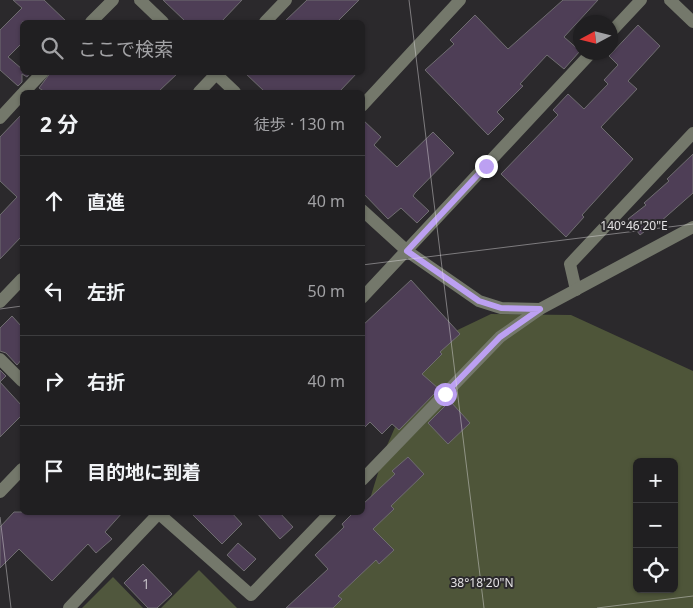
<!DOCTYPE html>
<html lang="ja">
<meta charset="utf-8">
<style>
body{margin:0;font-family:"Noto Sans","Noto Sans JP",sans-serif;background:#2d2c2e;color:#f1f3f6}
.controls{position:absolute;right:15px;bottom:15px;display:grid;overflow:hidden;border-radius:8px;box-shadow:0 1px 4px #0004}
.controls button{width:45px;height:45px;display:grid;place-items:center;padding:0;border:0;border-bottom:1px solid #3d3d3f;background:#201f21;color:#f1f3f6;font:25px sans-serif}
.compass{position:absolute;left:573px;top:15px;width:45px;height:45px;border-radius:50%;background:#201f21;box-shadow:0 1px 4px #0004;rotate:263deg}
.stop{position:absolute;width:15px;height:15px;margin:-11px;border:4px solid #bca0f2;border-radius:50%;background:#fff}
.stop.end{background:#bca0f2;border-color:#fff;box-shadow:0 1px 5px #0008}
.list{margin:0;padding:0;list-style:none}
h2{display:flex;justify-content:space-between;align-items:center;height:65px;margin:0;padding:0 20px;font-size:21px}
h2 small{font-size:16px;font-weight:400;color:#a2a2a5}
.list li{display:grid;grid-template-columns:32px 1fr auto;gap:15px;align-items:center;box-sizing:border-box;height:90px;padding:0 20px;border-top:1px solid #3d3d3f}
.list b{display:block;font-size:19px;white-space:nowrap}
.list em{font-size:16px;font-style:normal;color:#a2a2a5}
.icon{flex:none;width:28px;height:28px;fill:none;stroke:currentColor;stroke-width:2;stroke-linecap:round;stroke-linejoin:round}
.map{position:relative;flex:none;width:693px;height:608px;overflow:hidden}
.search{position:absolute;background:#201f21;box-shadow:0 1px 4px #0004;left:20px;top:20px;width:345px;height:55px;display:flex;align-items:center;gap:12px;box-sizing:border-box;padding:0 18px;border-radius:8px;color:#a2a2a5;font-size:19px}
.panel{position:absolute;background:#201f21;box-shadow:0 1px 4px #0004;left:20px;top:90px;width:345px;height:425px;border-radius:8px}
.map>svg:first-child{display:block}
</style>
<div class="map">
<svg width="693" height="608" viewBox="0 0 693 608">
<rect width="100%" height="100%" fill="#2b292c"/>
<g fill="#50573d">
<path d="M199,570l38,38h-76z"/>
<path d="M113,577l30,31h-61z"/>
</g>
<path fill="#4e5539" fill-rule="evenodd" d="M491,314l80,1 122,56v237h-387l45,-47 34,-111 37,-84 23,-30zM637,462h37v127h-37z"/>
<g fill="#4e3e56" stroke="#6f6d70">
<path d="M13,0h31l23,22h-45v21l-14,14 14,12v3h9l-4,5 -5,-3v8l-4,4 -18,-16v-40l22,-22z"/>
<path d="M163,0h79l-21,22h-35z"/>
<path d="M307,0h52l-22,22h-53z"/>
<path d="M563,0h35l-34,37 16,14 -16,18 -17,-14 -27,29 3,2 -26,26 7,7 -16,16 -63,-65 29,-26 -4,-4 25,-25 33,34z"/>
<path d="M638,25l22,21 -32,35 9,8 -36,38 32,32 -51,56 2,2 -18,20 -65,-63 57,-59 -5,-5 15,-16 16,15 24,-25 -4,-4 14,-15 -9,-9z"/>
<path d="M51,72h128l-21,20h-113l-6,-4z"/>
<path d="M244,72h114l-19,20h-74z"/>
<path d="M22,114v122l-22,23v-44l17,-18 -17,-16v-44z"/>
<path d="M362,119l19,18 -7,8 23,22 36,-35 21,21 -39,40 -2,3 16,15 -12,12 -16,-15 -13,11 -26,-27z"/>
<path d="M693,154v39l-33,29 -1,-2 -19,15 -12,-16 18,-14 -2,-2 25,-22 -2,-2z"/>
<path d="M411,280l49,54 -20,18 2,2 -20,20 17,15 -40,41 -7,-6 -10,10 -12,-12 -8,8v-104z"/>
<path d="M12,316l10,11v32l-5,6 -11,-12 -6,-2v-23z"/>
<path d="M0,370l6,6 -6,6 22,24v9l-22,22z"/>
<path d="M450,401l20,22 -22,21 -20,-21z"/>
<path d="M408,457l16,17 -33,32 3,3 -21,20 21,21 -15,14 -3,-4 -38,36 4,3 -9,9h-47l42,-39 -13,-14 29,-28 -2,-3 12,-12h8v-7l33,-31 -3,-3z"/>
<path d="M14,512h109l-18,20 7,7 -16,14 -8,-9 -36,37 -33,-32 -19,19v-41z"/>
<path d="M190,512h41l11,12 -20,20z"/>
<path d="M256,512h23l14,15 -13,12z"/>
<path d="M238,543l18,16 -12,12 -17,-16z"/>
<path d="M143,564l29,30 -15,14h-9l-24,-25z"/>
</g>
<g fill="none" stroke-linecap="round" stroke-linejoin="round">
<g stroke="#74786b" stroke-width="12">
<path d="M140,0l23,22"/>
<path d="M670,0l23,22"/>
<path d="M91,22l22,-22"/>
<path d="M265,22l21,-22"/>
<path d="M610,33l31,-33"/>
<path d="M214,72l21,20"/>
<path d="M24,92l19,-20"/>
<path d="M199,92l19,-20"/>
<path d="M362,106l98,-106"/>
<path d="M0,118l22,-24"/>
<path d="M362,210l45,41 72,50 22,7 39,1"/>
<path d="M576,290l-6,-26 123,-131"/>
<path d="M362,298l230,-246"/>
<path d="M0,302l22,-23"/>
<path d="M0,359l22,22"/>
<path d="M362,480l138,-143 40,-28 153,-82"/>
<path d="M0,492l22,-23"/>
<path d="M157,512l94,83 80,-83"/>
<path d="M69,608l91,-96"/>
</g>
</g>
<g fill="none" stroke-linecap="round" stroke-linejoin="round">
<path stroke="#bca0f2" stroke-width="6" d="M445,394l55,-57 40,-28 -39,-1 -22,-7 -72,-50 79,-85"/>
</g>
<path fill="none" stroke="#e3e1e3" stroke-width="1" stroke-opacity="0.45" d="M409,0l75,608M362,265l331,-41M0,309l22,-3M0,517l11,91M597,608l96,-12"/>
<g text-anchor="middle" stroke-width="4" stroke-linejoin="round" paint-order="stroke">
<g font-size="14" fill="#beb8c0">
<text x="146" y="589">1</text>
</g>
</g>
<g font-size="12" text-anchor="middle" fill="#e3e1e3" stroke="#2b292c" stroke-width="4" stroke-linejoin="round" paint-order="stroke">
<text x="634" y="230">140°46'20"E</text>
<text x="482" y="587">38°18'20"N</text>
</g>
</svg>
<div class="controls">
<button>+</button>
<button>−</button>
<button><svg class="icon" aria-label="locate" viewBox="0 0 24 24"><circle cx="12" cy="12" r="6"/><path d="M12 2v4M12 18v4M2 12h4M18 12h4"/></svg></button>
</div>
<svg class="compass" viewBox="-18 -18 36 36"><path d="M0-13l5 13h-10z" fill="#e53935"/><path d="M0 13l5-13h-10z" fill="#a2a2a5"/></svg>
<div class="stop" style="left:445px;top:394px"></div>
<div class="stop end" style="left:486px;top:166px"></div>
<div class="search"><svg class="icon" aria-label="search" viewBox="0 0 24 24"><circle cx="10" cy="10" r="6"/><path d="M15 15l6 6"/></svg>ここで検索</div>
<section class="panel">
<h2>2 分<small>徒歩 · 130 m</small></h2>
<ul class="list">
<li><svg class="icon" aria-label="ahead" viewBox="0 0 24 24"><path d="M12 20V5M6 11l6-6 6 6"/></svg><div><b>直進</b></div><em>40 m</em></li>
<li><svg class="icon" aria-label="left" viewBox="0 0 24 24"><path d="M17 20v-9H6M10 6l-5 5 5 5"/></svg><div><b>左折</b></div><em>50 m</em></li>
<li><svg class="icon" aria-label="right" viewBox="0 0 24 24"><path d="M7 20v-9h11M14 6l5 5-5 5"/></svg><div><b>右折</b></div><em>40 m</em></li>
<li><svg class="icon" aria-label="arrive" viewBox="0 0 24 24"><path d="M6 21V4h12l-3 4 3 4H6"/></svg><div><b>目的地に到着</b></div></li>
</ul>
</section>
</div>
